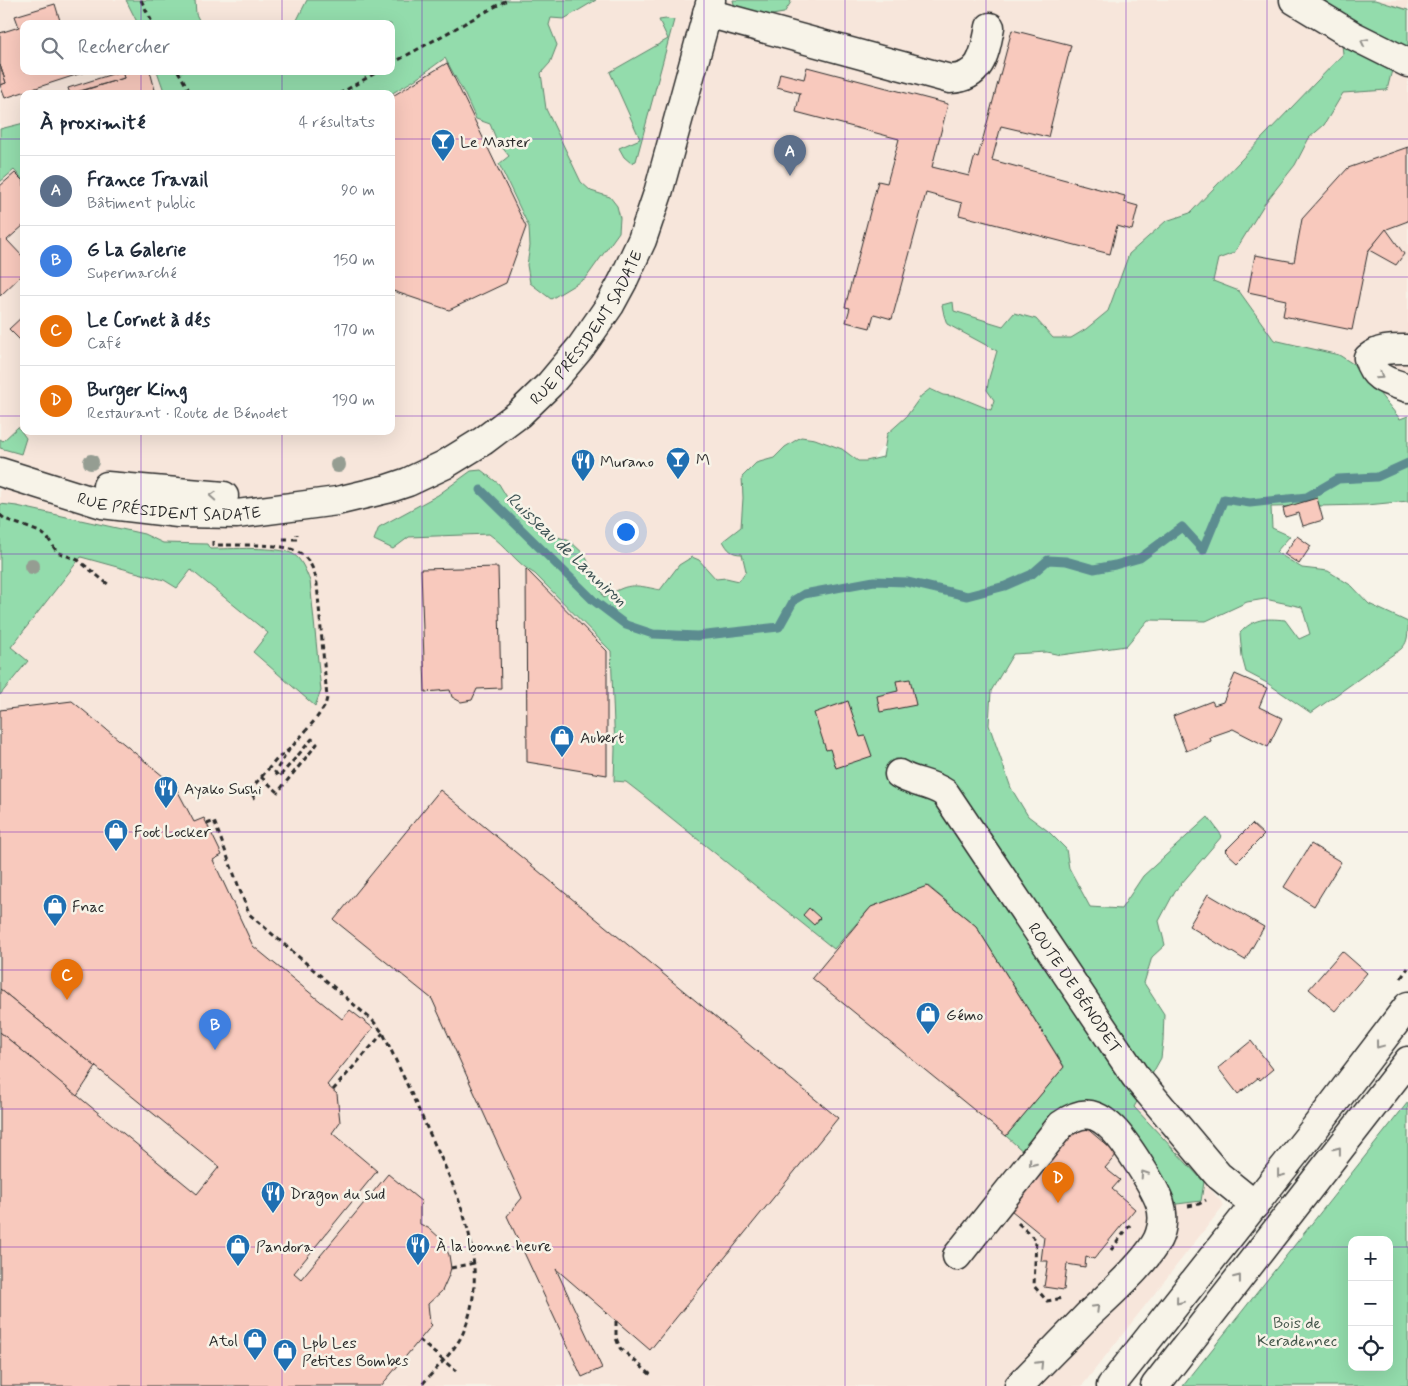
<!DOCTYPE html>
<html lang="fr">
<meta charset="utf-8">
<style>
body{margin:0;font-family:Mynerve,sans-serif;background:#f2f2f3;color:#1f2937}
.controls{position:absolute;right:15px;bottom:15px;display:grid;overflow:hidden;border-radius:10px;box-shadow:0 5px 20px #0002}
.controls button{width:45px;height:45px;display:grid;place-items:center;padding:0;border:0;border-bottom:1px solid #e0e1e3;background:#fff;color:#1f2937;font:25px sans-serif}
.you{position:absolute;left:625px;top:531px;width:18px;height:18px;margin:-12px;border:4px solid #fff;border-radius:50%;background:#1a73e8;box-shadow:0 0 0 8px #1a73e833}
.badge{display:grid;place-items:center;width:32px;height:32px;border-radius:50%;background:#1f6fb2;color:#fff;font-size:16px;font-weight:700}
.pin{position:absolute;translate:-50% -41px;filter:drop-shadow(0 1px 2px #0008)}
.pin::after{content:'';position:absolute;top:26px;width:18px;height:15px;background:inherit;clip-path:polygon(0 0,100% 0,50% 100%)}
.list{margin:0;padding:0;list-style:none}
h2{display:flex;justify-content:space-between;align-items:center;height:65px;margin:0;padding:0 20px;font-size:21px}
h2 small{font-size:16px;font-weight:400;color:#747a83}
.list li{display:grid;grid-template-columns:32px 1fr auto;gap:15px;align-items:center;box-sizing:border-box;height:70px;padding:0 20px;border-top:1px solid #e0e1e3}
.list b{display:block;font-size:19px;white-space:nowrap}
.list p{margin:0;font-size:16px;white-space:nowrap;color:#747a83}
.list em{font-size:16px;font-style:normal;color:#747a83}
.icon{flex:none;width:28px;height:28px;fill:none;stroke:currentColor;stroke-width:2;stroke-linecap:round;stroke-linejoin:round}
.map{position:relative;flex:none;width:1408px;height:1386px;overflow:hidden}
.search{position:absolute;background:#fff;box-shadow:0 5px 20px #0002;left:20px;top:20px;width:375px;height:55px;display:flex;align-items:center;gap:12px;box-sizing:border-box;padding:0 18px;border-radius:10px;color:#747a83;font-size:19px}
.panel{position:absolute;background:#fff;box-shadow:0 5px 20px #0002;left:20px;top:90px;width:375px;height:345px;border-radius:10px}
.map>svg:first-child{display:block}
</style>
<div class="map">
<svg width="1408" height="1386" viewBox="0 0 1408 1386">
<rect width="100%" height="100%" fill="#f7f3e8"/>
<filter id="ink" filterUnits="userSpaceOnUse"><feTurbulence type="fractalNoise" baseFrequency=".02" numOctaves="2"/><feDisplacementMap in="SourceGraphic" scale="10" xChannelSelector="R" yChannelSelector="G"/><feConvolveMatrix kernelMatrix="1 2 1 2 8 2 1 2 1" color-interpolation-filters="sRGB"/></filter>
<g filter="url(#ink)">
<path fill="#f7e6db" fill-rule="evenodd" d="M0,0h1408v396l-58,-21 -467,71 -250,331 298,89 293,339 -142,181h-1082zM24,24h367v47h-367zM24,94h367v337h-367z"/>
<g fill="#93dcac" stroke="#5f846c" fill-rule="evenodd">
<path d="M126,0h69l1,14 5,10h-63z"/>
<path d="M307,0h289l-32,19 -13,-1 -2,7 8,20 -7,18 -9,10 5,36 35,73 10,9 19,6 7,9 3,12 -1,14 -33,46 -35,21 -21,-16 -3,-18 3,-19 -1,-19 -30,-63 10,-8 -12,-15 -7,-17 -14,-5 -12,-26 -19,-35 -29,21 -25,15h-226l-8,-23h234v-47h-96z"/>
<path d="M733,0h57l1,2 -7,11 -24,4 -23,-1z"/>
<path d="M1304,0h71l33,10v63l-12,-19 -9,36 -44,3 -19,32 -15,13 -14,27 -30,38 -31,50 -16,6 -5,22 26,10 35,49 65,15 19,12 42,52 8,-3v85l-41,4 -96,2 1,21 18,8 -14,16 26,16 26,3 24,15 17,18 39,18c0,16 0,24 -13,31l-84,60 -44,-30 -21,-11 -4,-15 -2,-24c14,-15 25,-15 45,-13l14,19 11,-5 -8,-27 -37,-8 -18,3 -41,19 -58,-1 -22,26 -65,9 -15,-3 -33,2 -22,37 -2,34 22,63 17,28 20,15 18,18 3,19 21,39 31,2 22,-33 65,-59 14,19 -47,55 -16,30 6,24 -13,12 -8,26 20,31 -1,27 -2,17 -27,49 70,75 -3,19 -32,4 -8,-33 -65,-63 -70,45 -20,-18 58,-70 -88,-140 -48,-40 -57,21 -37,42 -190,-153 -18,-14 -12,-1 1,-32 -4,-98 -76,-77c-18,-10 -29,-28 -46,-40l-80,3 -16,12 -19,-9 5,-13 59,-32 33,-24 10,-1 18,14 9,15 47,37 15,5 15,14 19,43c24,-15 28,-14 56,-8l19,-25 13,-8 7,3 17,19 10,-1 13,3 7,-10 -4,-17c-11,0 -14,-4 -19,-13l18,-14 2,-29 -1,-21 14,-14 18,-5 11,-11 16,-10 14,2 27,10 16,12h8l17,-4 4,-23 19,-17 15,-21 9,-7 13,6 16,2 32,13 3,-10 -7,-10 2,-12 8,-27 -50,-27 -3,-9 -2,-10 11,-3 1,9 49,15 11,-13 22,6 17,19h18l15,-9 22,-18 21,-57 37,-33 24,-8 153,-159 -4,-35z"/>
<path d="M666,19l8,1 -38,141 -5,2 -7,-6 -5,-9 21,-9 -30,-67 58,-33 -9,-19z"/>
<path d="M24,123v58l-10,-11 -14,12v-53z"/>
<path d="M18,427l8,11 -5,16 -21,-6v-9l3,2z"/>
<path d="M0,504l17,2 127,28 19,9 44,1 3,5c18,0 69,-3 83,5 9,5 13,18 17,27l11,110 -6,15 -62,-54 15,-19 -77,-63 -14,18 -13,-8 -83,-23 -70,90 17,14 -28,34z"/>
<path d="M1408,1102v284h-225zM1352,1240h37v127h-37z"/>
</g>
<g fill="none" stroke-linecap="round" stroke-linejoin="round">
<path stroke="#5c8c90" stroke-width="9" d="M481,490l112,110 33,25 27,9 44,2 82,-9 15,-27 10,-6 70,-13 33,1 60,14 38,-10 27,-12 16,-14 18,1 28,8 21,-4 25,-7 42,-31 21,23 21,-51 26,4 57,-6 31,-18 39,-2 31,-14"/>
</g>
<g fill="#f8c9bd" stroke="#2b2b2b">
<path d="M55,4l6,20h-37v47h64l-83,27 -5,-13 6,-2 -6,-18v-32l19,-6 -4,-11z"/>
<path d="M1012,30l59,15 -23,92 -47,-11 -9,34 133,36 -1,6 14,4 -6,24 -15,-4 -7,28 -151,-39 3,-12 -36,-10 -34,126 -18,-5 -4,14 -24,-6 4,-14 -5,-1 33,-126 9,2 12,-44 -103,-27 4,-19 -23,-6 3,-14 24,6 3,-12 141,37 -16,63 37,9 6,-20 3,1z"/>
<path d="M447,63l79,164 -20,56 -57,27 -56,-19 -2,-3v-191z"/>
<path d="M0,65l6,18 -6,2z"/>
<path d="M122,71h28l5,19 -13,4h-70l52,-16z"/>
<path d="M122,71l2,7 -54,16 -2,-6z"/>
<path d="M1408,147v74l-21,8 -19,22 -16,79 -69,-14 3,-16 -38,-8 7,-37 39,7 8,-43 46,-51z"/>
<path d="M15,173l9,9v43l-17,15 17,18v15l-24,23v-110z"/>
<path d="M1386,229l18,25 -8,11 -27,-15z"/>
<path d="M24,315v29l-15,-15z"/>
<path d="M1317,498l6,22 -20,6 -4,-13 -14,4 -2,-9z"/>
<path d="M1297,536l14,10 -12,18 -15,-10z"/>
<path d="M498,567l3,121 -24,1 -5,11 -11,2 -9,-5 -2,-7 -25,2 -4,-123z"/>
<path d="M526,569l81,82v124l-80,-13z"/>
<path d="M1235,674l32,14 -8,19 23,11 -14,29 -35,-18 -23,8 1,4 -25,10 -13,-35 39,-15 2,4 9,-3z"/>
<path d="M910,679l6,26 -36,7 -3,-16 21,-5 -2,-10z"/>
<path d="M72,701l103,85 19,36 10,-4 18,37 -9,5 40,86 89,73 8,-9 23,18 -46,57 10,9 3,28 -8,11 45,38 -83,102 7,6 87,-105 34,28 -2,3v19l10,5 12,11 7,15 2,13 -2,7 -7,16 -14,13 2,19 2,2 -51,61h-381v-354l197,162 22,-27 -219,-178v-279z"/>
<path d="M848,701l12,36 5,-1 7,20 -36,12 -6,-19 -4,1 -12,-37z"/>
<path d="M440,790l398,328 -188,232 -94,-81 46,99 -20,9 -75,-161 15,-18 -90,-199 -98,-79z"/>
<path d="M1252,824l12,11 -27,27 -12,-11z"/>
<path d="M1311,844l30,18 -27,44 -30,-19z"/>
<path d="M927,886l49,40 88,141 -58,69 -194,-158 59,-71z"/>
<path d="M1208,894l56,33 -19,33 -56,-34z"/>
<path d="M809,908l11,10 -6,7 -11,-10z"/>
<path d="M1342,951l25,22 -32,38 -26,-22z"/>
<path d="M0,989l96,78 -19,29 -77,-64z"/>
<path d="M1251,1041l22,28 -13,11 -2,-2 -20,16 -20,-26z"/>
<path d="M1077,1120l40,34 -12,14 15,12 -8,9 23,20 -41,50 -8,-3 -1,11 -18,-3 -3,26 -20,-3 4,-26h-7l3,-24 -38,-31z"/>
</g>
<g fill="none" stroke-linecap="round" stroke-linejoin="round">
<defs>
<g id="minor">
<path d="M1294,0l58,35 56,28"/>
<path d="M707,13l243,66c32,-1 35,-27 40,-52"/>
<path d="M1408,349c-15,0 -28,-1 -40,9 6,22 20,23 40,30"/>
<path id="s1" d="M0,472l102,32 76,9 59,1 100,-13 50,-12 21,-7 36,-17 39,-24 36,-27 31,-30 31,-37 29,-42 13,-24 19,-41 16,-47 53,-193"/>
<path d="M107,486l117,10"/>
<path id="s2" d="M899,774c14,9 32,9 46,19l190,283 83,99 37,30"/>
<path d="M957,1256l104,-131c21,-15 34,-14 52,4 13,13 41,57 47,74 3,9 3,21 0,30 -6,23 -53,64 -72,82 -23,24 -46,47 -69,71"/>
</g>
<g id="major">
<path d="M1111,1386l197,-249 100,-131"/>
<path d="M1155,1386l253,-325"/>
</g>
</defs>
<use href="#minor" stroke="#2b2b2b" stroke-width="31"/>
<use href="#major" stroke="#2b2b2b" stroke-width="31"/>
<g stroke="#2b2b2b" stroke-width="3" stroke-dasharray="5 4" stroke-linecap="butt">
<path d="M141,0l12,24"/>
<path d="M391,64l116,-64"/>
<path d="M178,71l13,23"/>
<path d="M339,94l40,-23"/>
<path d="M0,515l5,4 35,13 7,5 10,15 21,8 31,25"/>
<path d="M283,539h14v-5"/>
<path d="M213,541v4c14,0 28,0 43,0 31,1 55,2 61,39l10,114 -2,8 -10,14 -24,28 -14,11 -27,31 5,9"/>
<path d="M261,777l17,15 39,-48 -5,-5 -33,38 -4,-5 14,-22"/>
<path d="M207,824l7,-3 35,93 124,107 10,12c15,32 30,64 45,97 29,62 65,133 35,203 -7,17 -30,38 -42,53"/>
<path d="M1401,978l7,-10"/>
<path d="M333,1090l50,-57"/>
<path d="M1188,1206l11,-2 7,-4"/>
<path d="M1018,1223l18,17 -2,46 13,15 16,-3"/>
<path d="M1111,1250l19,-25"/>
<path d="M451,1268l23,-5"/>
<path d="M616,1321v17l4,10 31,27"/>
<path d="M419,1340l37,31"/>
</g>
<use href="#minor" stroke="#f7f3e8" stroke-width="28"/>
<use href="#major" stroke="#f7f3e8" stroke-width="28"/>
</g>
<g fill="#959d92">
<circle cx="91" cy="462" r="8"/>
<circle cx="338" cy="465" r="8"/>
<circle cx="32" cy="566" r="8"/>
</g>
<defs><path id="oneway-chevron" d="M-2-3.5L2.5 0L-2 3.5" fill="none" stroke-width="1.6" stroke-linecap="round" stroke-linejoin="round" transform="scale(1.25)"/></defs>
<g stroke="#918f8a">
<use href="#oneway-chevron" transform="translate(1364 42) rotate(-153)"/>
<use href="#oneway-chevron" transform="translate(1380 376) rotate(35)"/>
<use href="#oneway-chevron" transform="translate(213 496) rotate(-177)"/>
<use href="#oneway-chevron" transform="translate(1379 1045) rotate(127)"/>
<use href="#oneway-chevron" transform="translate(1338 1150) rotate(-52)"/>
<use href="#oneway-chevron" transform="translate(1032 1163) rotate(129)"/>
<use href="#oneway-chevron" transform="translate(1144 1174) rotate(-123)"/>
<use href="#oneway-chevron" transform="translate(1280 1174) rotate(128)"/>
<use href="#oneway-chevron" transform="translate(1238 1278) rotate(-52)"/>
<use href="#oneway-chevron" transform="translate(1179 1301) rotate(129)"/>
<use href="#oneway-chevron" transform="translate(1096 1308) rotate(-45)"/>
<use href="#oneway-chevron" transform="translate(1040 1364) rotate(-46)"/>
</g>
</g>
<path fill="none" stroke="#7b2cbf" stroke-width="1" stroke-opacity="0.55" d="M141,0v24M282,0v24M422,0v1386M563,0v1386M704,0v1386M845,0v1386M986,0v1386M1126,0v1386M1267,0v1386M141,71v23M282,71v23M0,139h24M391,139h1017M0,277h24M391,277h1017M0,416h24M391,416h1017M141,431v955M282,431v955M0,554h1408M0,693h1408M0,832h1408M0,970h1408M0,1109h1408M0,1247h1352M1389,1247h19"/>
<defs>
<symbol id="bar-pin" viewBox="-11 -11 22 30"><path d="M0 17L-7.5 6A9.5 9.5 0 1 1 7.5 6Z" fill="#1f6fb2" stroke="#f7f3e8"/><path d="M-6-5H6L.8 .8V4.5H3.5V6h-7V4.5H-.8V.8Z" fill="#fff"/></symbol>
<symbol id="restaurant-pin" viewBox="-11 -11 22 30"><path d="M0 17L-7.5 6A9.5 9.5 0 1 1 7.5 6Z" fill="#1f6fb2" stroke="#f7f3e8"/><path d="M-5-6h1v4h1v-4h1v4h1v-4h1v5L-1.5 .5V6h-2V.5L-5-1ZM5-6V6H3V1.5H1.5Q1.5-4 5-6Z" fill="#fff"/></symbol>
<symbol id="shop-pin" viewBox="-11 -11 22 30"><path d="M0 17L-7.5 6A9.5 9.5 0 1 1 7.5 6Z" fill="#1f6fb2" stroke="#f7f3e8"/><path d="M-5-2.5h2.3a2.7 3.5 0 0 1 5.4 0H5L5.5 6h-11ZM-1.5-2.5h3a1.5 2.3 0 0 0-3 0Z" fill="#fff"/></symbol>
</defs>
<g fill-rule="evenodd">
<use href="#bar-pin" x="429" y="127" width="28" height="38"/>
<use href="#bar-pin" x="664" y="445" width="28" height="38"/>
<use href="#restaurant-pin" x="569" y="447" width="28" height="38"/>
<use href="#shop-pin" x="548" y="723" width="28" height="38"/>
<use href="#restaurant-pin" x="152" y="774" width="28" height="38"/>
<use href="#shop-pin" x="102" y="817" width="28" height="38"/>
<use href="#shop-pin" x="41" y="892" width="28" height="38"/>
<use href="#shop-pin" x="914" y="1000" width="28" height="38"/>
<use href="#restaurant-pin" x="259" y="1179" width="28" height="38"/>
<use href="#restaurant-pin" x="404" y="1231" width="28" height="38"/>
<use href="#shop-pin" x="224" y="1232" width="28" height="38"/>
<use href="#shop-pin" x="241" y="1326" width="28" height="38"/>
<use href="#shop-pin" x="271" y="1337" width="28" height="38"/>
</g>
<g text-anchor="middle" stroke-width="5" stroke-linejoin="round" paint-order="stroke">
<g font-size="16" fill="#2b2b2b" stroke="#f7f3e8" text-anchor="start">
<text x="460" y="147">Le Master</text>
<text x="696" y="465">M</text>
<text x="600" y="467">Murano</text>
<text x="580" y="743">Aubert</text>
<text x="184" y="794">Ayako Sushi</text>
<text x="134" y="837">Foot Locker</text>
<text x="72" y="912">Fnac</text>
<text x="946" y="1020">Gémo</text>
<text x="290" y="1199">Dragon du sud</text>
<text x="436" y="1251">À la bonne heure</text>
<text x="256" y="1252">Pandora</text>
<text x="238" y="1346" text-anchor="end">Atol</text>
<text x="302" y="1348">Lpb Les<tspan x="302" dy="18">Petites Bombes</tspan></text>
</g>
<g font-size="16" fill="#2b2b2b" stroke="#f7f3e8">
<text dy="6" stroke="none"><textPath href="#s1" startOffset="658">RUE PRÉSIDENT SADATE</textPath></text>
<text dy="6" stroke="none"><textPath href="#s1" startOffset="174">RUE PRÉSIDENT SADATE</textPath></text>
<text dy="6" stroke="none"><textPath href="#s2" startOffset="284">ROUTE DE BÉNODET</textPath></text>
</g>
<g font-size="16" fill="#45574b" stroke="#f7f3e8">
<text x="1297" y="1328">Bois de<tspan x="1297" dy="18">Keradennec</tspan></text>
</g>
<g font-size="18" font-style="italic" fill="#3f5455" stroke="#f7f3e8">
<text transform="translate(567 549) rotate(43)" y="6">Ruisseau de Lanniron</text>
</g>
</g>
</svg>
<div class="controls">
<button>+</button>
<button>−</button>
<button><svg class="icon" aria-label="locate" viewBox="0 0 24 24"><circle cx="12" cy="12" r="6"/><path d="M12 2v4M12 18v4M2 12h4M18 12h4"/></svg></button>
</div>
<div class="you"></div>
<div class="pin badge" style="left:790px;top:176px;background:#5c6f8a">A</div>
<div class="pin badge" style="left:215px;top:1050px;background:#3f7fe0">B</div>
<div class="pin badge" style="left:67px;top:1000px;background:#e8710a">C</div>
<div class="pin badge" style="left:1058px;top:1203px;background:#e8710a">D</div>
<div class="search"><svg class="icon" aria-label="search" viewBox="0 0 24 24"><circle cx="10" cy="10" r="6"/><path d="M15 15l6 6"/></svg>Rechercher</div>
<section class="panel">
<h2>À proximité<small>4 résultats</small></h2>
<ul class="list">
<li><span class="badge" style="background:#5c6f8a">A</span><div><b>France Travail</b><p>Bâtiment public</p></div><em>90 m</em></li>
<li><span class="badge" style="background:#3f7fe0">B</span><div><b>G La Galerie</b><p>Supermarché</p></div><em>150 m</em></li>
<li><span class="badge" style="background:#e8710a">C</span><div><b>Le Cornet à dés</b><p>Café</p></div><em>170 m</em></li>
<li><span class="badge" style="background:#e8710a">D</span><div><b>Burger King</b><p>Restaurant · Route de Bénodet</p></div><em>190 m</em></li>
</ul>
</section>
</div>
